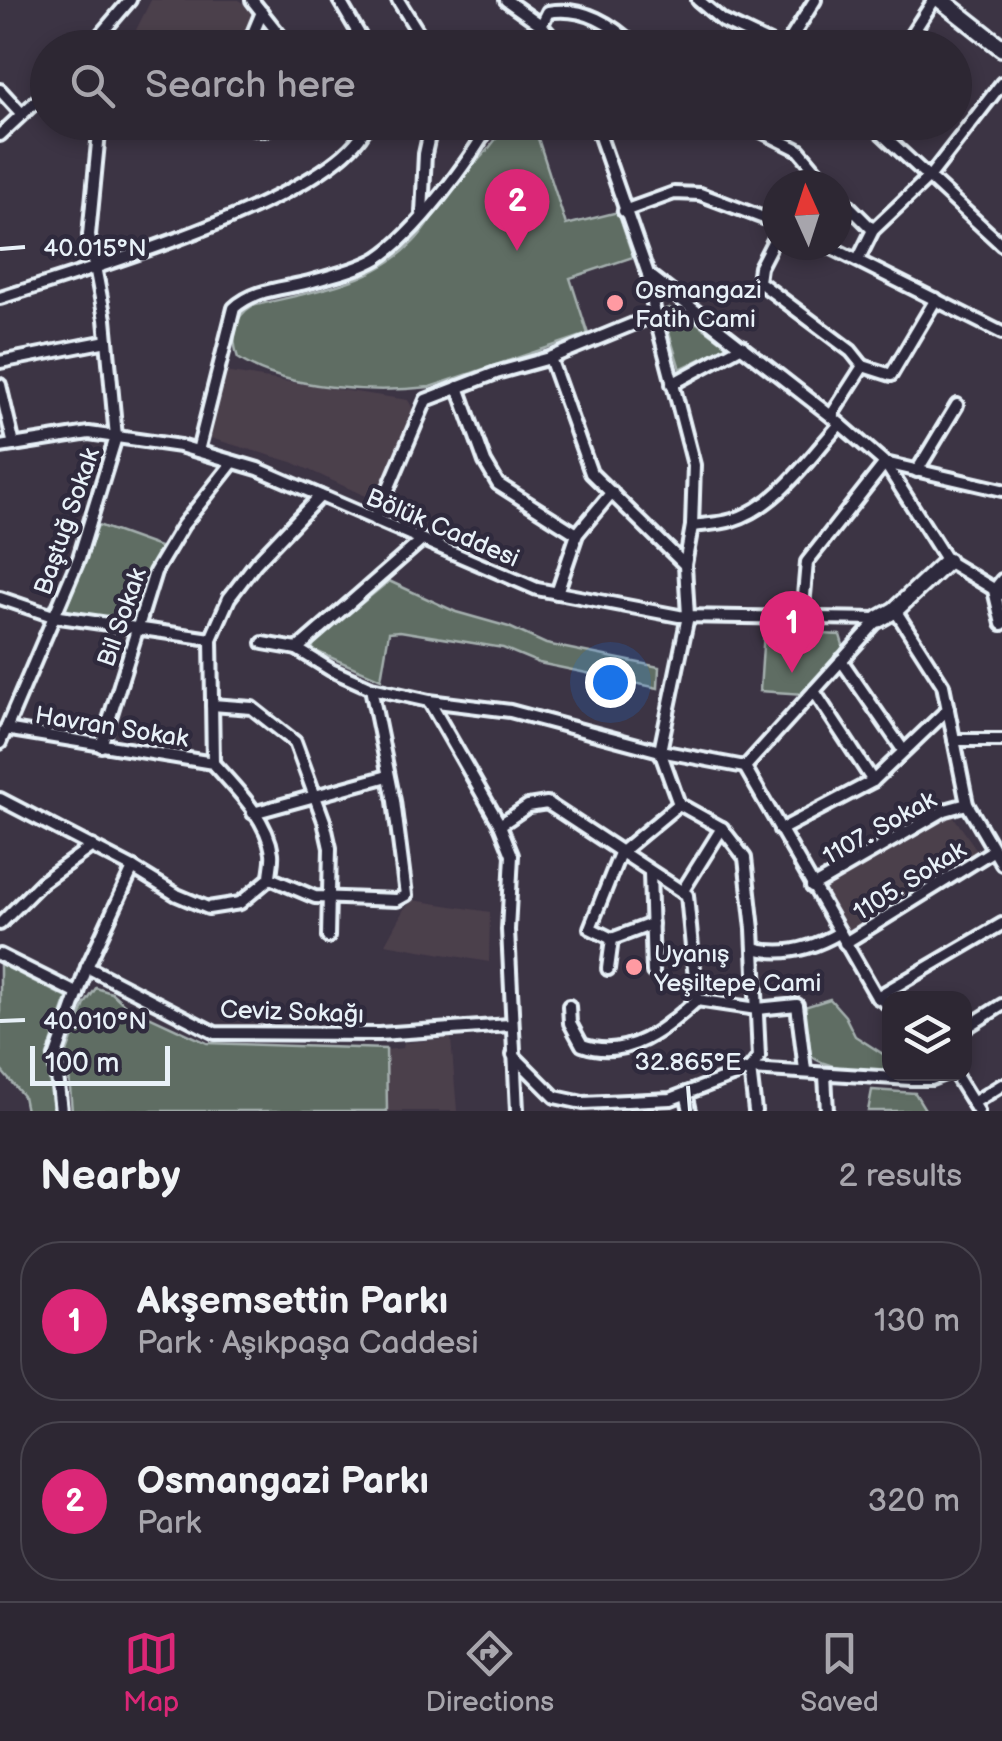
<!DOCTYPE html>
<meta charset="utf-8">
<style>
body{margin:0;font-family:"Balsamiq Sans",sans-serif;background:#352f3b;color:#f1f3f6}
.controls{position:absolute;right:30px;bottom:30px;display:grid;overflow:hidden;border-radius:20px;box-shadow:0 5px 15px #0003}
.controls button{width:90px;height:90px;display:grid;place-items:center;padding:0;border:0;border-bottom:2px solid #48444e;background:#2d2733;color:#f1f3f6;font:50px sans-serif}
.compass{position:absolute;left:762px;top:170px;width:90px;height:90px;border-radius:50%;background:#2d2733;box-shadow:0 5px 15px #0003;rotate:357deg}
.scale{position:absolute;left:30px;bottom:25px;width:140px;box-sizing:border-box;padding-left:10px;border:5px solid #e8f1f8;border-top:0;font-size:28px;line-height:35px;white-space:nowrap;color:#e8f1f8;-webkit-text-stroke:8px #2f2a3d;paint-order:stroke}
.you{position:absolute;left:610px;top:682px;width:35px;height:35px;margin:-25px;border:8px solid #fff;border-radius:50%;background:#1a73e8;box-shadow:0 0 0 15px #1a73e833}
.badge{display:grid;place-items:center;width:65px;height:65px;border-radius:50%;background:#db2777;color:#fff;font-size:32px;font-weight:700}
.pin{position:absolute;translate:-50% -82px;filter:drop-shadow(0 2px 5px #0008)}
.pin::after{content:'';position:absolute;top:52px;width:35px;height:30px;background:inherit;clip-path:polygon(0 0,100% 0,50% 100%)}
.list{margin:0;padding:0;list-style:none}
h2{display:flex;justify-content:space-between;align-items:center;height:130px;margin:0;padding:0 40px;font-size:42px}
h2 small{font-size:32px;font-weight:400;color:#a7a5ac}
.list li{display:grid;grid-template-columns:65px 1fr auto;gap:30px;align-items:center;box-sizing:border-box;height:160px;margin:0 20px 20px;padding:0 20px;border:2px solid #48444e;border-radius:40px}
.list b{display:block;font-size:38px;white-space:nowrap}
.list p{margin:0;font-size:32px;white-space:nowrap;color:#a7a5ac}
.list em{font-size:32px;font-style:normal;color:#a7a5ac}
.icon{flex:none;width:55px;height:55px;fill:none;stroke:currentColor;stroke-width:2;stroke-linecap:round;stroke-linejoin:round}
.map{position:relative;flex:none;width:1002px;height:1111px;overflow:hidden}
.search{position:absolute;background:#2d2733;box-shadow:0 5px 15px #0003;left:30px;right:30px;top:30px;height:110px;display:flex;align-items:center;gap:25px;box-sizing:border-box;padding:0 35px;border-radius:55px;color:#a7a5ac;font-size:38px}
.sheet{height:490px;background:#2d2733}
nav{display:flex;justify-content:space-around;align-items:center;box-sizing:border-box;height:140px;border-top:2px solid #48444e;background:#2d2733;font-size:28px;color:#a7a5ac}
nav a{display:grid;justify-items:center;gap:5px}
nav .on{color:#db2777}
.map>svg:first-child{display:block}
</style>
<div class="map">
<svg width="1002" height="1111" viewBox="0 0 1002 1111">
<rect width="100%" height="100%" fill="#3c3444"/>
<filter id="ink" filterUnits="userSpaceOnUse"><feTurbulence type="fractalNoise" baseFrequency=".01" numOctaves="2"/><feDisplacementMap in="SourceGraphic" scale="20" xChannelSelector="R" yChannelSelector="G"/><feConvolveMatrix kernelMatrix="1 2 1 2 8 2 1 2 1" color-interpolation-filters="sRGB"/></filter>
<g filter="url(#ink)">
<g fill="#4c3f4c">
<path d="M151,0h87l18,11 -17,36h-65l-38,-17z"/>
<path d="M224,372l184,28 5,9 -39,91 -82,-38 -85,-25z"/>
<path d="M951,813l28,40 -132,82 -25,-46z"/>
<path d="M413,900l77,12 -1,50 -104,-18 19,-35z"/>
<path d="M451,1038l6,73h-70l-1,-61 17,-2 1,-5z"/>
</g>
<g fill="#5f6d63" stroke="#a4afae" stroke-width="2.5">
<path d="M506,123h27l33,102 52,-13 15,45 -63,21 18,56 -158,53c-55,6 -145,3 -192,-29 -7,-21 -5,-41 14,-52 53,-13 118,-21 158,-61 16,-14 25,-34 37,-50 20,-25 44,-44 59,-72z"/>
<path d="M669,308l21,10 38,28 -48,23 -18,-59z"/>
<path d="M98,525l64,23 -34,74 -63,-11z"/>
<path d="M389,581l67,31 53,15 37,17 113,23 -1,21 -119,-25 -36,-15 -103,-17 -11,1 -8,47 -68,-29v-7z"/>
<path d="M764,631l76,4 3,10 -4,10 -35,39 -44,-3z"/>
<path d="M0,964l67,34 -20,58 6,55h-27l-3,-15 -23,-27z"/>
<path d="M96,988l16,5 13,12 82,38 179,6 1,62h-315l-5,-59 18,-48z"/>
<path d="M830,999l15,17 10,20 34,22v15c-20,-3 -75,-2 -83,-25 -4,-11 -3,-28 -5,-40z"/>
<path d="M872,1090l43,3 11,18h-58z"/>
</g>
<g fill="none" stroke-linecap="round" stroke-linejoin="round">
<defs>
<g id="street">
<path d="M252,0l38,48"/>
<path d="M339,0l28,48"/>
<path d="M398,0l30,48"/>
<path d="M506,0l35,25 21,23"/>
<path d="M698,0l25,21 57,27"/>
<path d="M89,48l41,-48"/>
<path d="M247,48l15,-36"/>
<path d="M530,48l18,-36c36,-6 64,12 89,36"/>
<path d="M785,48l30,-48"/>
<path d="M903,48l31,-48"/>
<path d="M0,90l22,24"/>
<path d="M226,122l38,8 20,-8"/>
<path d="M595,122l53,152 183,142 54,47 62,98 55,33"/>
<path d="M743,122l56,28 29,35"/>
<path d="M869,122l133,123"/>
<path d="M0,135l48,-45"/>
<path d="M837,194l36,36"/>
<path d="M624,211l50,-18 26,1 77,29"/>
<path d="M422,213l3,-59 7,-32"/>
<path d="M777,234l-17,33 -2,14 93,70 12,15"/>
<path d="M826,245l176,88"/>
<path d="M858,260l15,-30 57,-54 72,-93"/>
<path d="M648,274l7,41 39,150 -2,61 -7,39 3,51 -28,135 19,53 43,24 23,30 8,71 6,128 -9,12 5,42"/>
<path d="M0,298c75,-24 344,-101 368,-176"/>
<path d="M550,358l41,115 94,92"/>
<path d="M0,362l107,-21"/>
<path d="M672,384l70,-38"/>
<path d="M0,385l14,60"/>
<path d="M458,387l27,75 13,22 79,50"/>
<path d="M831,416l32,-50 28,9 45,-76"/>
<path d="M0,447l89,-14 91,13 78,23 279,120 142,27 200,3"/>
<path d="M198,451l36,-143c21,-20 52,-19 79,-27 20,-6 47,-12 65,-23 36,-23 92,-97 113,-136"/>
<path d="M885,463l117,27"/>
<path d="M917,471l40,-66"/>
<path d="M375,520l51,-120 70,-27 54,-15 105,-43"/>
<path d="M692,526c13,-2 28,-2 40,-6 46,-14 77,-62 108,-96"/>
<path d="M1002,580l-8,10 8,34"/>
<path d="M557,593l20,-59 35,-42"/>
<path d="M0,598l53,18 158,23"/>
<path d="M895,610l48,75 24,119 35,60"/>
<path d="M802,618l5,-56 78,-99"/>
<path d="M263,643l34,6 34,21 40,18 58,13 81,10 150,40 85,16 134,-148"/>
<path d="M297,649l125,-109"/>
<path d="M841,660l62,90"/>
<path d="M814,691l59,90"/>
<path d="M429,701l71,124 12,30 -4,75 9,181"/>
<path d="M212,705l40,3 43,34 29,79 6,27 -2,89"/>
<path d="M5,729l208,34"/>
<path d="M954,740h48"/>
<path d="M0,743l79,-185 37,-121 -11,-118 -16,-84 11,-113"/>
<path d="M101,746l54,-174 28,-47 50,-63"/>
<path d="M213,763l-2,-124 18,-41 26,-34 65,-68"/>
<path d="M745,767l132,230 13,8"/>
<path d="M0,799l133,69 44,27 31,13 32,-5 30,-25c0,-7 3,-17 2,-25 -5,-35 -37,-65 -59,-90"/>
<path d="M253,813l135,-37"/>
<path d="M500,825l28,-19 19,-3 140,92 10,105 60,9 40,-4 8,65"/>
<path d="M780,830l93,-49 75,-72"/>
<path d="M650,872l3,100"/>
<path d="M270,878l45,19 82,3 9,-5 -12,-94 -23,-113"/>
<path d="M812,887l133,-77 22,-6"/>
<path d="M682,892l40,-64"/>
<path d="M0,924l42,-42 50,-36"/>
<path d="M612,939l-22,-11 30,-75 59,-49"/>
<path d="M845,943l149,-93"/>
<path d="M754,948c30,9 59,0 85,-15"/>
<path d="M0,955l78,39"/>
<path d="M87,967l128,66 164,1 131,-9"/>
<path d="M608,969l4,-30 40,-15"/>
<path d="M877,997l125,-73"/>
<path d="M569,1006l1,17 12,22c46,16 83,-16 115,-45"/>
<path d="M964,1029l38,-24"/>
<path d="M513,1055l42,42 28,6 88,-4 79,-30 161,10h20l13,-5"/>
<path d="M955,1074l23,37"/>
<path d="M825,1075l2,36"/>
<path d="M686,1093l4,18"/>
<path d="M973,1103l29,-18"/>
<path d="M61,1111l-6,-53 32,-91 46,-99"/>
</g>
<g id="secondary">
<path d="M941,0l61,48"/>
<path d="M879,619l16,-9 52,-49"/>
</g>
</defs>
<use href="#street" stroke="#e8f1f8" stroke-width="18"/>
<use href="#secondary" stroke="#e8f1f8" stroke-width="22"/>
<use href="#street" stroke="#2f2a3d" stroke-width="10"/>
<use href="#secondary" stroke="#2f2a3d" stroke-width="15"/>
</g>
</g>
<path fill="none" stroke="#e8f1f8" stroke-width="4" d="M0,249l25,-2M0,1021l25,-1M688,1086l2,25"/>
<g fill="#ff9aa2" stroke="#2f2a3d" stroke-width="4">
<circle cx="615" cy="303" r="10"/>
<circle cx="634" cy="967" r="10"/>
</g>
<g text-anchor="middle" stroke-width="9" stroke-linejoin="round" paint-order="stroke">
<g font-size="25" fill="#e8f1f8" stroke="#2f2a3d" text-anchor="start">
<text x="635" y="298">Osmangazi<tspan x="635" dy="29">Fatih Cami</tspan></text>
<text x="654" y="962">Uyanış<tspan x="654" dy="29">Yeşiltepe Cami</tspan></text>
</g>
<g font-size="25" fill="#e8f1f8" stroke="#2f2a3d">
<text transform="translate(66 521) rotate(-71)" y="9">Baştuğ Sokak</text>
<text transform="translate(443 527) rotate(23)" y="9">Bölük Caddesi</text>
<text transform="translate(121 617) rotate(-71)" y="9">Bil Sokak</text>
<text transform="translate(112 726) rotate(9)" y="9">Havran Sokak</text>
<text transform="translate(879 827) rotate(-29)" y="9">1107. Sokak</text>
<text transform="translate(909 880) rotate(-32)" y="9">1105. Sokak</text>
<text transform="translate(292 1011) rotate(2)" y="9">Ceviz Sokağı</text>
</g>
</g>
<g font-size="25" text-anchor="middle" fill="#e8f1f8" stroke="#2f2a3d" stroke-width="9" stroke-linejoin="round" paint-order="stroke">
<text x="95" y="256">40.015°N</text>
<text x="95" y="1029">40.010°N</text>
<text x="688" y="1070">32.865°E</text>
</g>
</svg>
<div class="controls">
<button><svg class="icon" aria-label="layers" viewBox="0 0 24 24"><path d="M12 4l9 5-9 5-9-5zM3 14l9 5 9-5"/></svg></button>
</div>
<svg class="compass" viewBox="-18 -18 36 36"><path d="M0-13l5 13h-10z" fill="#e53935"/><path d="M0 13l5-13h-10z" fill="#a7a5ac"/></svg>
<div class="scale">100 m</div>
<div class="you"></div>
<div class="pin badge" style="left:792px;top:673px">1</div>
<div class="pin badge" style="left:517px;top:251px">2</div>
<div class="search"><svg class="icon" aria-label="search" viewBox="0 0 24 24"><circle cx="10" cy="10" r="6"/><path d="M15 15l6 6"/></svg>Search here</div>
</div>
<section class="sheet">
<h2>Nearby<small>2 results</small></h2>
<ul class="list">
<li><span class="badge">1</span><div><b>Akşemsettin Parkı</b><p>Park · Aşıkpaşa Caddesi</p></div><em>130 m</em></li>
<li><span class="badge">2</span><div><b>Osmangazi Parkı</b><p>Park</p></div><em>320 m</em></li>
</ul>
</section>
<nav>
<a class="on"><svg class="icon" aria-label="map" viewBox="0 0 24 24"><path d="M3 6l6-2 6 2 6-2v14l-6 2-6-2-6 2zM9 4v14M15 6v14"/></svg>Map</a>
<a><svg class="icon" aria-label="directions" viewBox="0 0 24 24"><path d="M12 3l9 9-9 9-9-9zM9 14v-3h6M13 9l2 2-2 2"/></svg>Directions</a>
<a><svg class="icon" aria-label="saved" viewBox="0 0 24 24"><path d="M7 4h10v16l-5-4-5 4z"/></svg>Saved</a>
</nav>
